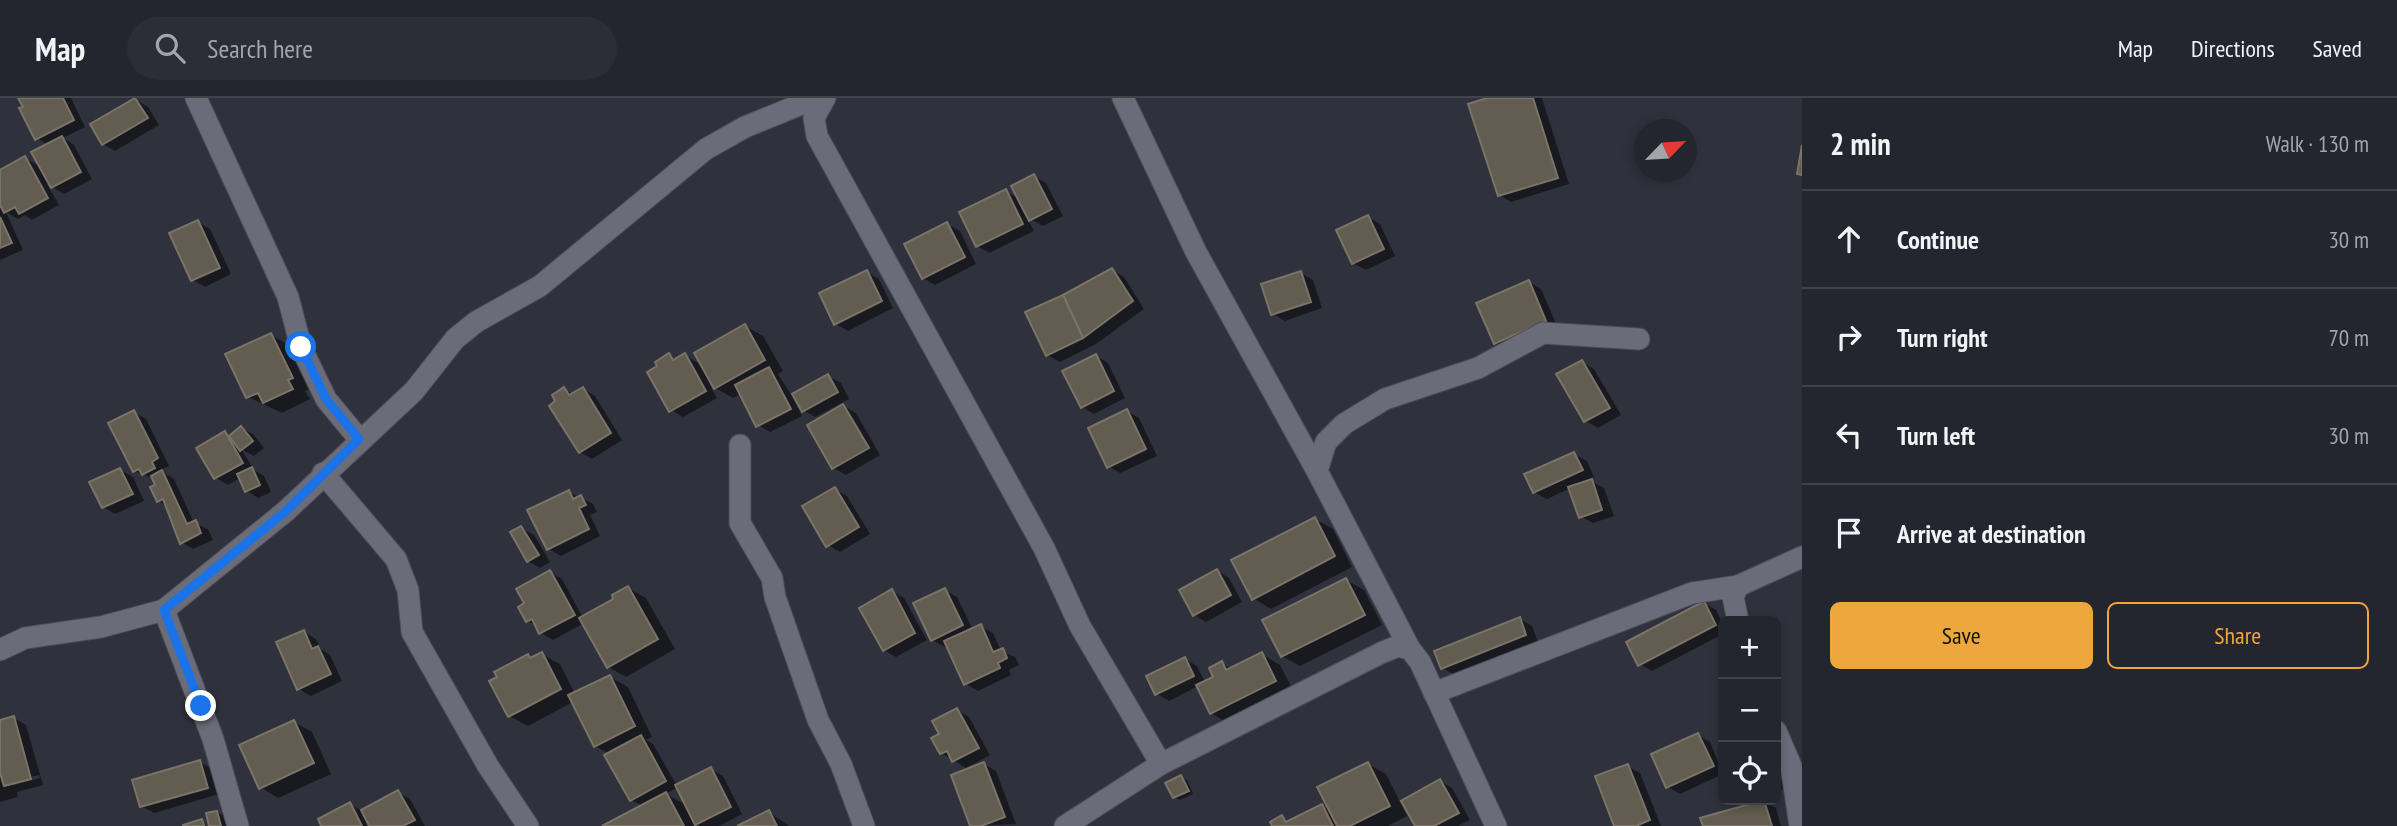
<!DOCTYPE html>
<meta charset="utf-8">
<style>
body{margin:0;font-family:"PT Sans Narrow",sans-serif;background:#2b2e36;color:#f1f3f6}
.controls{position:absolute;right:21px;bottom:21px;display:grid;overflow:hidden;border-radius:10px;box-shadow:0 4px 10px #0003}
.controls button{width:63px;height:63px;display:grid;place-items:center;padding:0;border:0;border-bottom:2px solid #40434a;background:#23262e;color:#f1f3f6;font:35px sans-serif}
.compass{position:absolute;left:1634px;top:21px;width:63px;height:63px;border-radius:50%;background:#23262e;box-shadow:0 4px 10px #0003;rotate:65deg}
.stop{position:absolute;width:21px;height:21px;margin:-16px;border:5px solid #1a73e8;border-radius:50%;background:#fff}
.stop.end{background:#1a73e8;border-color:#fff;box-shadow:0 2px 7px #0008}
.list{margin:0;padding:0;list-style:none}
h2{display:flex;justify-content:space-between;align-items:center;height:91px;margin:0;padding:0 28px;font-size:30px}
h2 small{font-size:23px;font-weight:400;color:#a3a5aa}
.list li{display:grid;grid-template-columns:46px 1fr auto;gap:21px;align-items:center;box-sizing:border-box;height:98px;padding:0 28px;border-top:2px solid #40434a}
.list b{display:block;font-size:26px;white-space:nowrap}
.list em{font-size:23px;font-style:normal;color:#a3a5aa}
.actions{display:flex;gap:14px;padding:21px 28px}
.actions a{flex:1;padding:16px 0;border:2px solid #eea73d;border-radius:10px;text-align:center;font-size:24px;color:#eea73d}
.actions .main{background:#eea73d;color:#111}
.icon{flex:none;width:38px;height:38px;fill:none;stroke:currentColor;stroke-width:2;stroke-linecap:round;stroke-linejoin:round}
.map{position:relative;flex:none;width:1802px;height:728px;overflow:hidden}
header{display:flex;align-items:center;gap:42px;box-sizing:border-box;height:98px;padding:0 35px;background:#23262e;border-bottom:2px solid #40434a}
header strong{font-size:33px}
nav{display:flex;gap:38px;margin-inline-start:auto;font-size:24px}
.search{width:490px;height:63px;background:#2b2e36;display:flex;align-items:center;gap:18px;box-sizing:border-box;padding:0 24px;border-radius:38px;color:#a3a5aa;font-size:26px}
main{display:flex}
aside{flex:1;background:#23262e}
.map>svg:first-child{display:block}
</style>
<header>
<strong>Map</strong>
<div class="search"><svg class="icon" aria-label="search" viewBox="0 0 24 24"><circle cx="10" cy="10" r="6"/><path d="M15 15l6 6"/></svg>Search here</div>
<nav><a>Map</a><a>Directions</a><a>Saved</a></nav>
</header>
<main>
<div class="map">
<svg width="1802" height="728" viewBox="0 0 1802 728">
<rect width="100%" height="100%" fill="#2f323d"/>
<g fill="#0007" fill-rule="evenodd">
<path d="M19,0h52l14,29 -22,11 11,7 18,34 -28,15 -17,-10 12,21 -27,15 -7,-5 -7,4 -12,-7 17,38 -23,10v-88l25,-14 17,10 6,-23 -11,-7z"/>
<path d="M1493,0h49l27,86 -58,18 -12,-7z"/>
<path d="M136,2l12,7 11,18 -44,26 -12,-7z"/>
<path d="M1034,78l12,7 17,33 -20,10 -16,-9 7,14 -45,22 -12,-7 28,-55 15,8z"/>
<path d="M1368,119l12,7 15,32 -29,14 -13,-7z"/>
<path d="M198,124l12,7 21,45 -26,13 -12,-7z"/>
<path d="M947,126l13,7 16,33 -41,21 -12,-7z"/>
<path d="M1112,172l12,7 20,32 -48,35 -36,18 -13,-7 -19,-42z"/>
<path d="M867,174l12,7 14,29 -45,23 -12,-7z"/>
<path d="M1301,175l12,7 9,28 -37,13 -12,-7z"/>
<path d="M1529,184l12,7 17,39 -51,22 -12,-7z"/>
<path d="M745,228l18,10 20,35 -5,3 14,22 36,-20 13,7 8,16 -34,18 -12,-7 -7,-14 -3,2 9,18 -32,16 -12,-7 -17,-31 -8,4 -23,-13 7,13 -34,19 -12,-7 -2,-55 8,5 8,-5 18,11z"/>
<path d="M271,237l18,10 21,44 -5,2 5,8 -28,14 -34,-16z"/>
<path d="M1096,258l12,7 17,35 -31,16 -12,-7z"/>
<path d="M1582,264l12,7 27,46 -23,13 -12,-7 -27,-46z"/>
<path d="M564,291l10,6 9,-6 12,7 27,44 -30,19 -12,-7z"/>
<path d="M843,308l13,7 24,42 -34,20 -12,-7 -25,-42z"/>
<path d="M1127,313l12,7 18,38 -37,17 -12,-7z"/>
<path d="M134,314l12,7 23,47 -6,3 3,5 8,5 20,44 14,6 5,11 -20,9 -12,-7 -14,-36 -8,-5 -4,-22 -21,-8z"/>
<path d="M242,330l12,7 10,13 -10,8 -12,-6 12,20 10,6 7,16 -13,6 -12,-8 -6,-12 -12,7 -12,-7 9,-45 6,4z"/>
<path d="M1574,356l13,7 7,16 -5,3 15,8 10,28 -21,7 -13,-7 -9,-28 -24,11 -13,-7z"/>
<path d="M120,372l13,7 11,24 -29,13 -12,-7z"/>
<path d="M835,391l12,7 23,38 -30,18 -12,-7z"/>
<path d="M569,394l24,12 4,8 -7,3 10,21 -39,20 -12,-7z"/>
<path d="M1315,421l18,10 19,38 -81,42 -18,-11z"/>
<path d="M521,430l13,7 16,27 -10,6 -12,-7z"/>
<path d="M1217,473l12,7 13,24 -36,20 -12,-7z"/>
<path d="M550,474l12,7 21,39 33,-19 12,-11 18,10 29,51 -49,28 -18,-10 -24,-44 -31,17 -12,-7 -4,-7 -9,-5 -2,-17z"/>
<path d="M1346,482l18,10 18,35 -82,41 -18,-10z"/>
<path d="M944,492l13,7 16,33 7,-4 13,7 8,18 14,6 4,8 -10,5 2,5 -33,16 -12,-7 -18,-39 -3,2 -13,-7z"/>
<path d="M892,493l12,7 23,42 -31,17 -12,-7z"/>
<path d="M1704,505l12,7 7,14v10l-71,37 -12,-7z"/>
<path d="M1520,521l12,7 6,16 -83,33 -12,-7z"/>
<path d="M304,534l12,7 5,10 9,6 12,26 -31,15 -12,-7z"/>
<path d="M541,556l19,10 15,30 35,-17 18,10 24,50 -6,3 7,4 24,42 34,-17 12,7 19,38 -23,12h-19l-6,-4 2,4h-90l37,-20 -12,-6 -21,-46 -15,-8 -22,-44 -45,24 -19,-10 19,-60 5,2zM678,689l10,19 -22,-12z"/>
<path d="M1262,556l18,11 14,27 -65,32 -18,-11 -13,-27 -29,15 -12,-7 28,-35 12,7 8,16 11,-5 6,-14 10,6z"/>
<path d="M957,612l12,7 21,38 -24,13 -25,-15v-19z"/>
<path d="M14,620l12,7 17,60 -26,7 1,5 -18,5v-80zM39,677l1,3 -26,7v-4z"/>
<path d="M294,624l18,10 19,42 -53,24 -18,-11z"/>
<path d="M1698,637l12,7 13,32 -43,20 -12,-7z"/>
<path d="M200,664l12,7 7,25 -65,19 -13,-7z"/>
<path d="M984,666l12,7 20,53 -44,2z"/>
<path d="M1368,666l18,10 21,42 -19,10h-114l8,-9 8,5 32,-16 10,5z"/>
<path d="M1777,667l12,7 5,12 -16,7z"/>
<path d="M1627,668l13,7 21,53h-45z"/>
<path d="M1181,679l6,3 6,14 -13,6 -6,-3z"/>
<path d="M1440,683l12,7 18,32 -12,6h-41z"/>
<path d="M398,694l12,7 15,27h-102l27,-22 12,7z"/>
<path d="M1763,703l13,7 5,18h-76z"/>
<path d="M217,714l12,7 2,7h-20z"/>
<path d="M769,714l20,14h-48z"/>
</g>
<g fill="#635c50" stroke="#7b7367" stroke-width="2">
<path d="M18,0h45l11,22 -39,20 -16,-32 4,-1z"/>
<path d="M135,0l13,20 -46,27 -12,-21z"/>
<path d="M1487,0h46l25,80 -60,18 -30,-92z"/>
<path d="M62,38l19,36 -30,16 -20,-36z"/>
<path d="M1802,47v30l-5,-1z"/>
<path d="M25,58l23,42 -29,16 -4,-7 -11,6 -4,-8v-35z"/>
<path d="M1034,76l18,35 -23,12 -18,-35z"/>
<path d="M1006,91l17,35 -47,23 -17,-35z"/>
<path d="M1368,117l16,34 -32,15 -16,-34z"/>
<path d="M0,119l12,26 -12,5z"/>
<path d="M198,122l22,48 -29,13 -22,-48z"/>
<path d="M947,124l18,35 -43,22 -18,-35z"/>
<path d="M1112,170l21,33 -50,37 -20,-43z"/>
<path d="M867,172l15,31 -48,24 -15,-32z"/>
<path d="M1301,173l10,31 -40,13 -10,-31z"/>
<path d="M1529,182l17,41 -52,23 -18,-41z"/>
<path d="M1063,197l20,43 -37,18 -21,-44z"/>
<path d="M745,226l20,36 -51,29 -20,-36z"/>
<path d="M271,235l22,45 -5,2 5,9 -30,14 -5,-10 -12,5 -21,-44z"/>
<path d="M669,255l4,7 12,-7 21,38 -37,21 -22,-40 10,-6 -2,-4z"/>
<path d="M1096,256l18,37 -33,17 -19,-37z"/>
<path d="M1582,262l28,48 -26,14 -28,-48z"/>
<path d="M769,269l22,42 -35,18 -21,-42z"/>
<path d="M828,276l10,18 -36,20 -10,-18z"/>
<path d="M564,289l5,8 14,-8 28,46 -32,20 -30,-47 6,-5 -3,-6z"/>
<path d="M843,306l26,44 -37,21 -25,-44z"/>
<path d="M1127,311l19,40 -39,19 -19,-40z"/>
<path d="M134,312l24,48 -6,4 3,6 -13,7 -3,-6 -6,3 -25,-49z"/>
<path d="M241,328l12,15 -13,10 -11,-15z"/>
<path d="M225,333l18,32 -29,16 -18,-31z"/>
<path d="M1574,354l9,18 -50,23 -9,-19z"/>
<path d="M252,369l8,18 -15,7 -8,-18z"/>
<path d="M120,370l13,26 -31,14 -13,-26z"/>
<path d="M162,372l25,54 9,-4 5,13 -21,11 -17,-45 -6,3 -7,-15 5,-2 -4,-9z"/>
<path d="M1592,381l10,31 -23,8 -11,-31z"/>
<path d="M835,389l24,40 -33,20 -24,-41z"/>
<path d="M569,392l4,9 8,-4 5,10 -7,3 10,21 -42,21 -20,-40z"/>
<path d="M1315,419l20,39 -83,44 -21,-40z"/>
<path d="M521,428l18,29 -12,7 -17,-30z"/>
<path d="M1217,471l14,26 -38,21 -14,-26z"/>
<path d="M550,472l25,45 -36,19 -7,-15 -6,3 -8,-15 6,-4 -8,-14z"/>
<path d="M1346,480l19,37 -84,42 -19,-37z"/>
<path d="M628,488l30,53 -51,29 -28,-50 34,-19 -1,-4z"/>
<path d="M945,490l18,37 -32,16 -18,-38z"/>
<path d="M892,491l23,44 -32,18 -24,-43z"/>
<path d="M1704,503l12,24 -78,41 -12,-24z"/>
<path d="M1520,519l6,18 -85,34 -7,-18z"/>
<path d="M981,526l12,28 10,-4 4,10 -9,5 2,5 -36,17 -20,-44z"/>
<path d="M304,532l8,19 6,-3 13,28 -34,16 -21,-48z"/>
<path d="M542,554l19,37 -53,28 -19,-36 8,-4 -3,-5 34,-18 2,4z"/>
<path d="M1262,554l14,29 -66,33 -14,-29 17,-8 -4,-9 13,-7 4,9z"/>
<path d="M1185,559l9,19 -39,19 -9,-19z"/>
<path d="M610,577l25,51 -41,21 -26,-52z"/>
<path d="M957,610l22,40 -27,14 -5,-11 -7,3 -9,-16 8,-4 -7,-13z"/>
<path d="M14,618l17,63 -27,7 -4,-13v-53z"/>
<path d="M294,622l20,43 -55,26 -20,-44z"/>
<path d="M1698,635l16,33 -48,22 -15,-34z"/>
<path d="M641,637l25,46 -36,20 -26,-46z"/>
<path d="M200,662l8,28 -68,19 -8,-27z"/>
<path d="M984,664l21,55 -24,9h-11l-19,-51z"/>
<path d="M1368,664l22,44 -40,20h-13l-20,-39z"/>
<path d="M1628,666l22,56 -14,6h-22l-19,-50z"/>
<path d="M711,669l20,40 -36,18 -20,-40z"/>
<path d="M1181,677l8,16 -16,7 -8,-15z"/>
<path d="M1440,681l19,34 -25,13h-19l-14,-25z"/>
<path d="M398,692l17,30 -12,6h-34l-8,-16z"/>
<path d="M666,694l18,34h-82z"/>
<path d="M1764,702l8,26h-69l-3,-8z"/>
<path d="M350,704l12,24h-41l-3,-7z"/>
<path d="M1322,706l11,22h-61l-2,-4 12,-7 4,7z"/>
<path d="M769,712l8,16h-40z"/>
<path d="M217,713l4,15h-12l-3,-13z"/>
<path d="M202,721l2,7h-21v-1z"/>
</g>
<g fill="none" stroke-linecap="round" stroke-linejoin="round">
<defs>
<g id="street">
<path d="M196,0l92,199 13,50 25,52 33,40"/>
<path d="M825,0l-11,20 3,18 227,412 36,78 81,138"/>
<path d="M1123,0l73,154 121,219 93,178 10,13 76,164"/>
<path d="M740,347v78l32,55 3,19 43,123 23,44 23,62"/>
<path d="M1317,373l9,-29 18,-18 41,-25 93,-31 65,-35 96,6"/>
<path d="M323,375l73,86 12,31 4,42 76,134 40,60"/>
<path d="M164,512l49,129 25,87"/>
<path d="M1738,523l-5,-24 5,-11 64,-29"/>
<path d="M0,552l25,-12 76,-11 63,-17 122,-99 128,-120 41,-52 21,-17 64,-36 166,-137 39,-22 71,-29"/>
<path d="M1434,595l258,-100 46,-7"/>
<path d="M1776,633l15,35 9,60"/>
<path d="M1065,728l96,-62 220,-111 17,-7 12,3"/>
</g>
</defs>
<use href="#street" stroke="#4b4d57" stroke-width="23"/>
<use href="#street" stroke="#6a6c79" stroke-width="21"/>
</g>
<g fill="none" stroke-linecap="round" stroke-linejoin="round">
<path stroke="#1a73e8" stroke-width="9" d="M201,608l-37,-96 122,-99 73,-72 -33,-40 -25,-52"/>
</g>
</svg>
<div class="controls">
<button>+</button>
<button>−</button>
<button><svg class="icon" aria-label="locate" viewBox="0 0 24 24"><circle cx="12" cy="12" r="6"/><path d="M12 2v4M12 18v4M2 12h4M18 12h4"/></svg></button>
</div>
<svg class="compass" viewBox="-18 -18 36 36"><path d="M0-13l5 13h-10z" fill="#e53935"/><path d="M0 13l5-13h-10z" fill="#a3a5aa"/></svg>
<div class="stop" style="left:301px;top:249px"></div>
<div class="stop end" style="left:201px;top:608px"></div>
</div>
<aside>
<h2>2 min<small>Walk · 130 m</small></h2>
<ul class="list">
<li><svg class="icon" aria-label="ahead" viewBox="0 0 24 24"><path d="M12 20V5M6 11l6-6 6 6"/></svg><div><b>Continue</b></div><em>30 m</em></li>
<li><svg class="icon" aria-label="right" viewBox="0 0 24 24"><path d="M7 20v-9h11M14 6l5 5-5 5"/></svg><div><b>Turn right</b></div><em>70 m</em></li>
<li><svg class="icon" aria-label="left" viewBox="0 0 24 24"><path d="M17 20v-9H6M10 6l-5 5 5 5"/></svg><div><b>Turn left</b></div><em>30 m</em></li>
<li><svg class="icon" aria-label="arrive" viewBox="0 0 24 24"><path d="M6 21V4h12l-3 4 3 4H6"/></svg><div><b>Arrive at destination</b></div></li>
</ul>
<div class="actions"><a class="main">Save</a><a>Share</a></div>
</aside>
</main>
